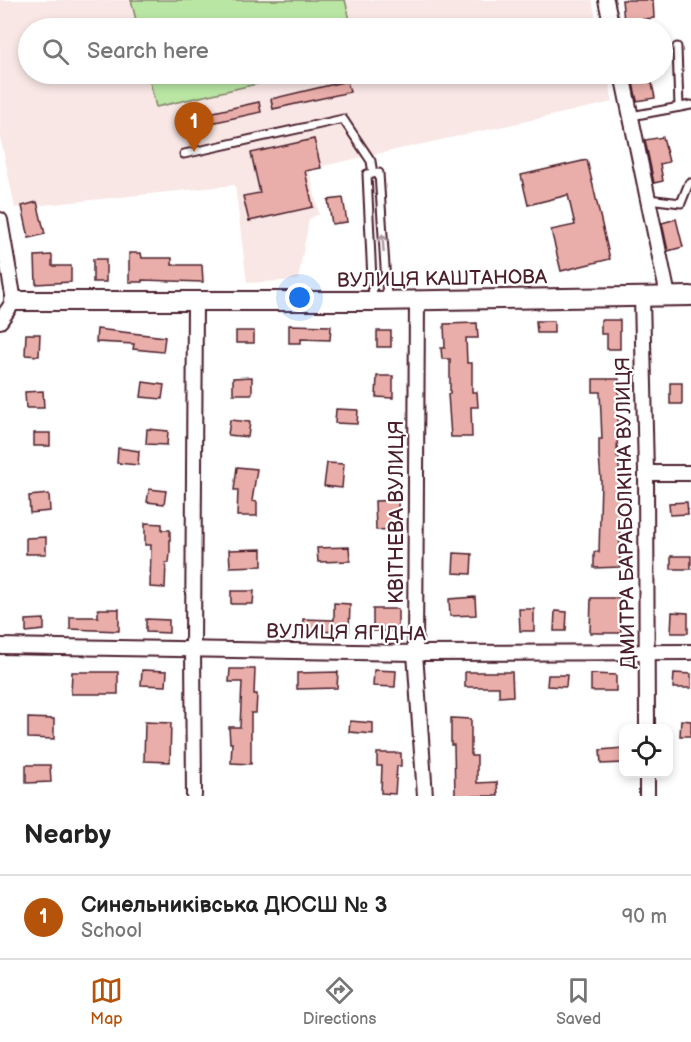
<!DOCTYPE html>
<meta charset="utf-8">
<style>
body{margin:0;font-family:"Balsamiq Sans",sans-serif;background:#f6f6f6;color:#222}
.controls{position:absolute;right:18px;bottom:18px;display:grid;overflow:hidden;border-radius:12px;box-shadow:0 3px 9px #0003}
.controls button{width:54px;height:54px;display:grid;place-items:center;padding:0;border:0;border-bottom:2px solid #e0e0e0;background:#fff;color:#222;font:30px sans-serif}
.you{position:absolute;left:300px;top:298px;width:21px;height:21px;margin:-15px;border:4px solid #fff;border-radius:50%;background:#1a73e8;box-shadow:0 0 0 9px #1a73e833}
.badge{display:grid;place-items:center;width:39px;height:39px;border-radius:50%;background:#b45309;color:#fff;font-size:20px;font-weight:700}
.pin{position:absolute;translate:-50% -50px;filter:drop-shadow(0 2px 3px #0008)}
.pin::after{content:'';position:absolute;top:32px;width:21px;height:18px;background:inherit;clip-path:polygon(0 0,100% 0,50% 100%)}
.list{margin:0;padding:0;list-style:none}
h2{display:flex;justify-content:space-between;align-items:center;height:78px;margin:0;padding:0 24px;font-size:26px}
h2 small{font-size:20px;font-weight:400;color:#767676}
.list li{display:grid;grid-template-columns:39px 1fr auto;gap:18px;align-items:center;box-sizing:border-box;height:84px;padding:0 24px;border-top:2px solid #e0e0e0}
.list b{display:block;font-size:22px;white-space:nowrap}
.list p{margin:0;font-size:20px;white-space:nowrap;color:#767676}
.list em{font-size:20px;font-style:normal;color:#767676}
.icon{flex:none;width:33px;height:33px;fill:none;stroke:currentColor;stroke-width:2;stroke-linecap:round;stroke-linejoin:round}
.map{position:relative;flex:none;width:691px;height:796px;overflow:hidden}
.search{position:absolute;background:#fff;box-shadow:0 3px 9px #0003;left:18px;right:18px;top:18px;height:66px;display:flex;align-items:center;gap:15px;box-sizing:border-box;padding:0 21px;border-radius:33px;color:#767676;font-size:22px}
.sheet{height:162px;background:#fff}
nav{display:flex;justify-content:space-around;align-items:center;box-sizing:border-box;height:84px;border-top:2px solid #e0e0e0;background:#fff;font-size:16px;color:#767676}
nav a{display:grid;justify-items:center;gap:3px}
nav .on{color:#b45309}
.map>svg:first-child{display:block}
</style>
<div class="map">
<svg width="691" height="796" viewBox="0 0 691 796">
<rect width="100%" height="100%" fill="#fff"/>
<filter id="ink" filterUnits="userSpaceOnUse"><feTurbulence type="fractalNoise" baseFrequency=".0167" numOctaves="2"/><feDisplacementMap in="SourceGraphic" scale="12" xChannelSelector="R" yChannelSelector="G"/><feConvolveMatrix kernelMatrix="1 2 1 2 8 2 1 2 1" color-interpolation-filters="sRGB"/></filter>
<g filter="url(#ink)">
<g fill="#f8e7e5">
<path d="M0,0h131l7,28h-110v46h120l8,33 144,-33h307l6,28 -304,67 10,45 -10,5 -11,61 -51,3 -12,-98 -220,23 -15,-73z"/>
<path d="M345,0h247l6,28h-246z"/>
</g>
<g fill="#bae6a4" stroke="#828268" stroke-width="1.5">
<path d="M131,0h214l7,28h-214z"/>
<path d="M148,74h152l-144,33z"/>
</g>
<g fill="#e9aea9" stroke="#4a1f2b" stroke-width="1.5">
<path d="M622,0h31l1,18 -30,3z"/>
<path d="M631,74h19l5,24 -18,3z"/>
<path d="M347,81l3,11 -77,17 -2,-10z"/>
<path d="M259,102l2,10 -77,17 -2,-10z"/>
<path d="M663,137l6,25 -9,2 3,17 -9,2 -9,-43z"/>
<path d="M314,139l7,29 -16,3 8,36 -64,14 -6,-25 17,-3 -9,-40z"/>
<path d="M587,160l23,99 -49,12 -10,-41 24,-5 -7,-30 -40,10 -7,-30z"/>
<path d="M343,198l4,24 -15,2 -4,-24z"/>
<path d="M37,202l8,32 -16,4 -7,-32z"/>
<path d="M676,219l7,28 -15,4 -6,-28z"/>
<path d="M129,253h12l1,5h30v7h30l1,17 -61,-2v2h-13z"/>
<path d="M52,255v11h19v16l-35,2 -1,-28z"/>
<rect x="93" y="259" width="13" height="23"/>
<path d="M601,320h19v29h-13v-15h-6z"/>
<path d="M536,321h18v12h-17z"/>
<path d="M477,323l1,15h-12l1,25h5v29h5l1,15h-7l1,30h-21l-3,-43h2v-35h-8l-1,-11h4l-1,-24z"/>
<path d="M289,325l42,1 -1,14 -29,-1v4h-12z"/>
<path d="M97,329l68,8 -2,15 -30,-3 1,-5 -38,-2z"/>
<rect x="236" y="331" width="18" height="12"/>
<rect x="377" y="331" width="14" height="16"/>
<path d="M26,334h14l-1,22 -14,-1z"/>
<path d="M377,376h16v22l-17,-1z"/>
<path d="M252,377v17h-19v-16z"/>
<path d="M593,379h26l-2,78h2l1,110 -26,1v-16h5l2,-71 -2,-25v-17h3l-2,-47h-7z"/>
<path d="M143,382l21,3 -2,14 -21,-2z"/>
<rect x="670" y="383" width="12" height="21"/>
<path d="M43,391l1,17h-18l-1,-16z"/>
<path d="M336,409l22,1 -1,14 -22,-1z"/>
<path d="M230,420l20,2 -2,15 -20,-2z"/>
<path d="M147,429l21,2 -1,14 -21,-1z"/>
<rect x="34" y="433" width="16" height="13"/>
<path d="M118,448l21,3 -1,14 -21,-2z"/>
<path d="M327,463l17,1 -2,24 -18,-2z"/>
<path d="M237,467l20,2 -5,32 5,1v14h-20l1,-26h-4z"/>
<path d="M149,489l17,2 -2,13 -17,-2z"/>
<path d="M49,494l1,17 -20,2 -1,-17z"/>
<path d="M398,500l1,29 -23,1 -1,-29z"/>
<path d="M687,502l1,12 -18,1 -1,-12z"/>
<path d="M145,523l17,1v6h8v23l-1,10h-3l-1,25 -15,-1 1,-42h-6z"/>
<path d="M46,537v17h-20v-16z"/>
<path d="M349,547l1,14 -32,1 -1,-14z"/>
<path d="M262,549v17l-32,1 -1,-17z"/>
<path d="M454,553l18,1 -1,20 -18,-1z"/>
<rect x="671" y="556" width="20" height="13"/>
<path d="M231,591h23l-1,13h-22z"/>
<path d="M475,597l1,18 -26,1 -1,-17z"/>
<path d="M591,598h28l2,35h-31z"/>
<path d="M334,603l16,1 -1,28 -47,-1 1,-12 31,1z"/>
<path d="M98,609h21v22l-49,-2v-12h28z"/>
<rect x="373" y="609" width="25" height="22"/>
<path d="M519,609h15v22h-14z"/>
<path d="M555,611l12,1 -1,19h-12z"/>
<path d="M672,612l16,1v20h-17z"/>
<path d="M44,619v11l-18,2v-12z"/>
<path d="M146,619l23,1v13l-23,-1z"/>
<path d="M230,669h25l-1,25h3l-1,19h-5v51l-20,-1 1,-20h-2l-1,-16h11l2,-45h-13z"/>
<path d="M142,670l25,1 -1,15 -25,-1z"/>
<path d="M374,670l22,1 -1,16 -22,-1z"/>
<path d="M72,672h46v22h-47z"/>
<path d="M338,672l-1,16 -40,1v-16z"/>
<path d="M465,672h47l1,24 -14,1v-10h-34z"/>
<path d="M674,673l17,1v14h-18z"/>
<path d="M591,674l25,1v16h-25z"/>
<path d="M548,675h19l-1,12 -19,-1z"/>
<path d="M28,718l26,1v20l-26,-1z"/>
<path d="M451,718l20,1v37h6v27l20,-1 1,14h-43l-1,-51h-3z"/>
<path d="M681,720l10,1v15h-11z"/>
<path d="M350,721l23,2v11l-24,-2z"/>
<path d="M145,722l26,1 -1,39 -26,-1z"/>
<path d="M623,748v15l-22,1 -1,-14z"/>
<path d="M377,753h24v13h-4l-2,28 -14,-1 1,-27h-5z"/>
<path d="M26,765h24l1,17 -25,1z"/>
</g>
<g fill="none" stroke-linecap="round" stroke-linejoin="round">
<defs>
<g id="lane">
<path d="M677,47l2,60"/>
<path d="M631,116l60,-11"/>
<path d="M184,154l159,-35 28,42 2,13"/>
<path d="M648,199l33,4 8,-20h2"/>
<path d="M373,301l-6,-127 12,-1 8,125"/>
</g>
<g id="street">
<path d="M606,0l6,28"/>
<path d="M622,74l46,222"/>
<path d="M0,220l14,81 -14,20"/>
<path d="M642,297l4,176 1,255"/>
<path d="M417,301l-2,352 10,143"/>
<path d="M646,473h45"/>
<path d="M0,646l415,7 276,-1"/>
<path d="M647,774v22"/>
<path d="M194,796l-1,-148 2,-346"/>
</g>
<path id="secondary" d="M14,301h359l318,-5"/>
</defs>
<use href="#lane" stroke="#4a1f2b" stroke-width="11"/>
<use href="#street" stroke="#4a1f2b" stroke-width="18"/>
<use href="#secondary" stroke="#4a1f2b" stroke-width="22"/>
<use href="#lane" stroke="#fff" stroke-width="7"/>
<use href="#street" stroke="#fff" stroke-width="14"/>
<use href="#secondary" stroke="#fff" stroke-width="18"/>
</g>
<defs><path id="oneway-shaft" d="M-6 0H5M1.5-3L5.5 0L1.5 3" fill="none" stroke-width="1.6" stroke-linecap="round" stroke-linejoin="round" transform="scale(1.5)"/></defs>
<use stroke="#ae9aa0" href="#oneway-shaft" transform="translate(383 243) rotate(-94)"/>
</g>
<g text-anchor="middle" stroke-width="4.5" stroke-linejoin="round" paint-order="stroke">
<g font-size="20" fill="#4a1f2b" stroke="#fff">
<text transform="translate(442 278) rotate(-1)" y="7">ВУЛИЦЯ КАШТАНОВА</text>
<text transform="translate(396 512) rotate(-90)" y="7">КВІТНЕВА ВУЛИЦЯ</text>
<text transform="translate(625 513) rotate(-91)" y="7">ДМИТРА БАРАБОЛКІНА ВУЛИЦЯ</text>
<text transform="translate(346 632) rotate(1)" y="7">ВУЛИЦЯ ЯГІДНА</text>
</g>
</g>
</svg>
<div class="controls">
<button><svg class="icon" aria-label="locate" viewBox="0 0 24 24"><circle cx="12" cy="12" r="6"/><path d="M12 2v4M12 18v4M2 12h4M18 12h4"/></svg></button>
</div>
<div class="you"></div>
<div class="pin badge" style="left:194px;top:152px">1</div>
<div class="search"><svg class="icon" aria-label="search" viewBox="0 0 24 24"><circle cx="10" cy="10" r="6"/><path d="M15 15l6 6"/></svg>Search here</div>
</div>
<section class="sheet">
<h2>Nearby<small></small></h2>
<ul class="list">
<li><span class="badge">1</span><div><b>Синельниківська ДЮСШ № 3</b><p>School</p></div><em>90 m</em></li>
</ul>
</section>
<nav>
<a class="on"><svg class="icon" aria-label="map" viewBox="0 0 24 24"><path d="M3 6l6-2 6 2 6-2v14l-6 2-6-2-6 2zM9 4v14M15 6v14"/></svg>Map</a>
<a><svg class="icon" aria-label="directions" viewBox="0 0 24 24"><path d="M12 3l9 9-9 9-9-9zM9 14v-3h6M13 9l2 2-2 2"/></svg>Directions</a>
<a><svg class="icon" aria-label="saved" viewBox="0 0 24 24"><path d="M7 4h10v16l-5-4-5 4z"/></svg>Saved</a>
</nav>
